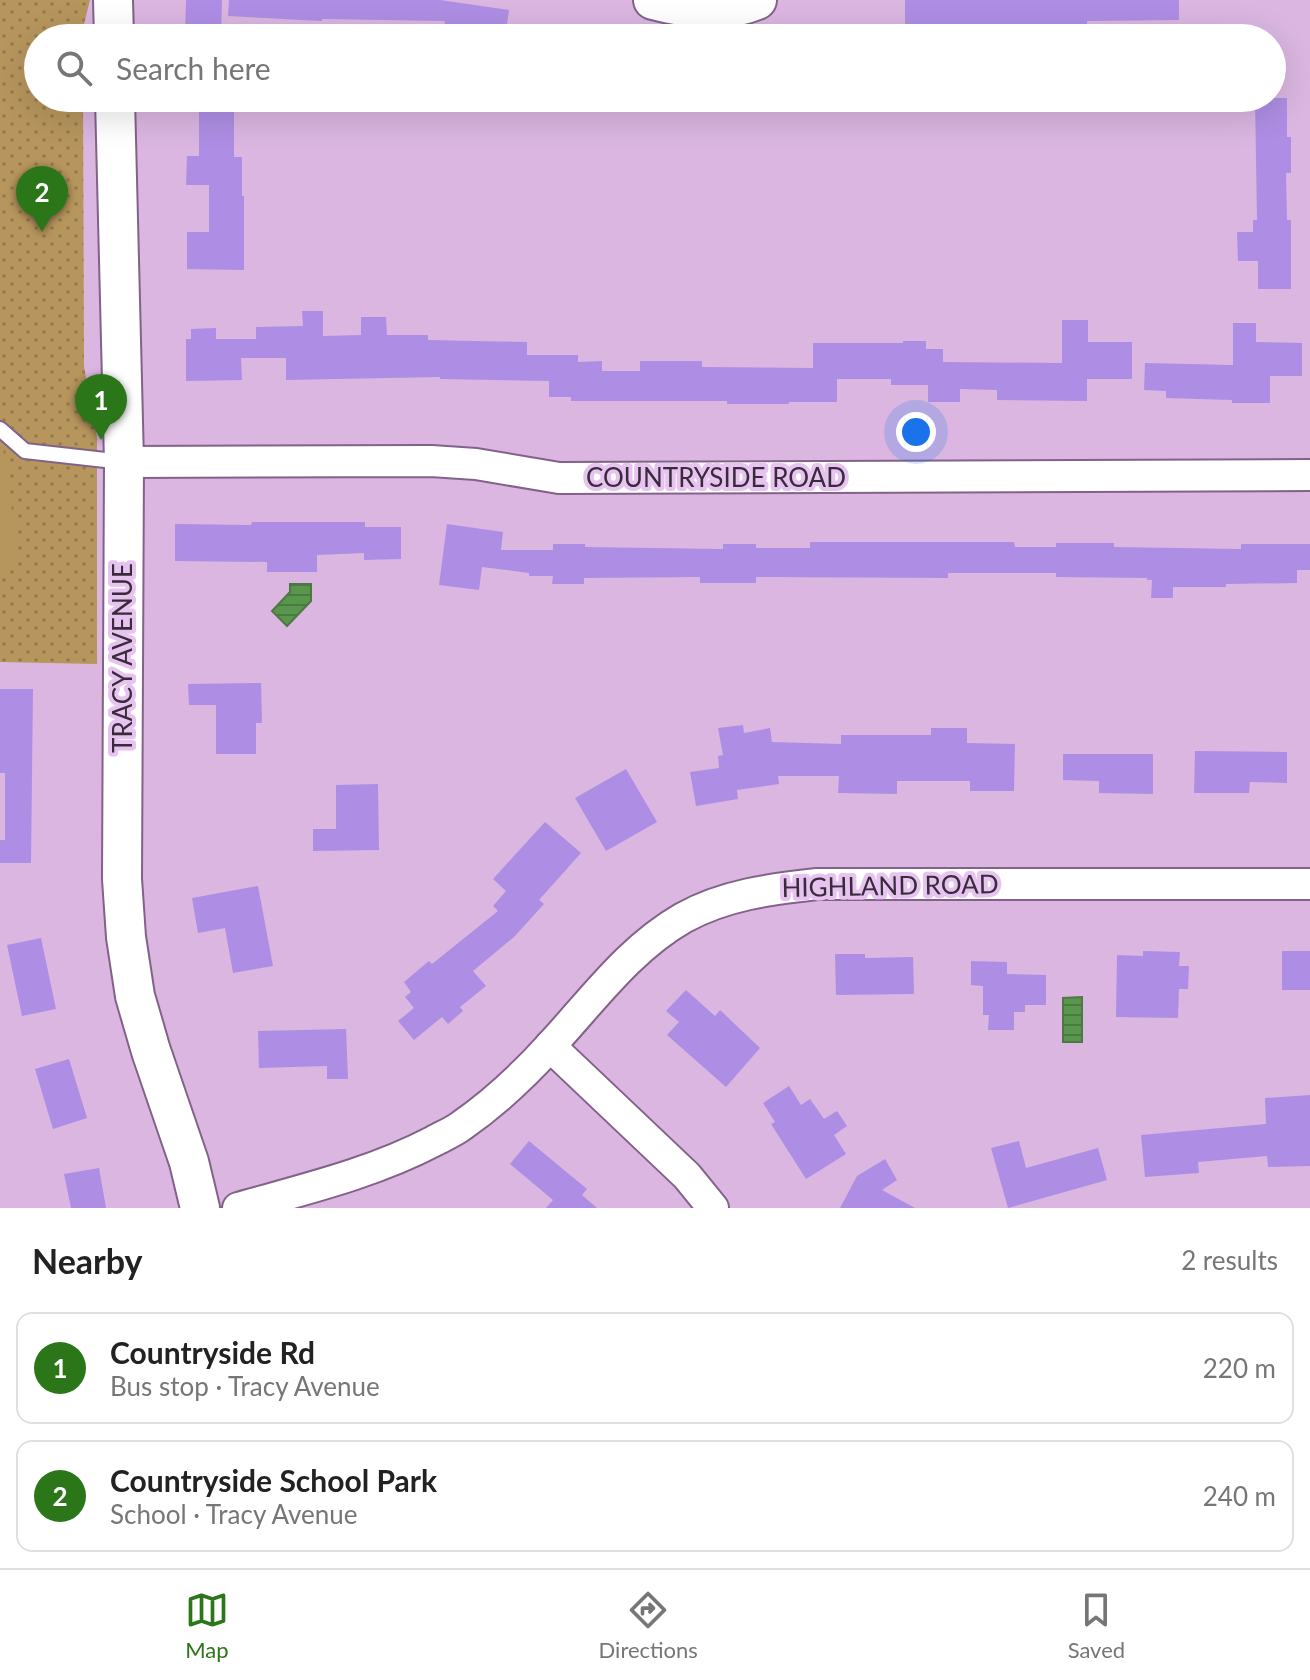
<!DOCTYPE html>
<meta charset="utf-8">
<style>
body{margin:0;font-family:Lato,sans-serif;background:#f6f6f6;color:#222}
.you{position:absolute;left:916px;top:432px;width:28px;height:28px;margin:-20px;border:6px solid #fff;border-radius:50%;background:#1a73e8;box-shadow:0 0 0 12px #1a73e833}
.badge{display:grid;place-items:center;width:52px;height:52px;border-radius:50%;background:#2c761a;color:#fff;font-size:26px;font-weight:700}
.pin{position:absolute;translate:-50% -66px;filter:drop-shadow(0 2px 4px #0008)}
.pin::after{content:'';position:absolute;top:42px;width:28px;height:24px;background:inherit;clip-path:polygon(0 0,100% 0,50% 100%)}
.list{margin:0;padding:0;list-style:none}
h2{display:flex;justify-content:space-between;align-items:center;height:104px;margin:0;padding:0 32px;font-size:34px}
h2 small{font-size:26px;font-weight:400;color:#767676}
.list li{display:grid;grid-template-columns:52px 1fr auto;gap:24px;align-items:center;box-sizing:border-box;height:112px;margin:0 16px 16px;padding:0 16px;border:2px solid #e0e0e0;border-radius:16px}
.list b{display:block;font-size:30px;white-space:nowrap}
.list p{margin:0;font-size:26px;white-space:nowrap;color:#767676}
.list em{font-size:26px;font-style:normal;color:#767676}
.icon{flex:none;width:44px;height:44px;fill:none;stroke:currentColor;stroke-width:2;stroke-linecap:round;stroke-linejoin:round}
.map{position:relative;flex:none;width:1310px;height:1208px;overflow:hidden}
.search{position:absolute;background:#fff;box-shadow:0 8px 32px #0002;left:24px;right:24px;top:24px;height:88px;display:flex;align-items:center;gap:20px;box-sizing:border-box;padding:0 28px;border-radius:44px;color:#767676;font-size:30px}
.sheet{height:360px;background:#fff}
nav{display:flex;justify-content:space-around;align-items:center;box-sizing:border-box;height:112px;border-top:2px solid #e0e0e0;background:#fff;font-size:22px;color:#767676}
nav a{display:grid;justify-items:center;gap:4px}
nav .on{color:#2c761a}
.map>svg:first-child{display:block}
</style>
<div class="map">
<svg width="1310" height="1208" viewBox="0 0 1310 1208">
<defs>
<pattern id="park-dots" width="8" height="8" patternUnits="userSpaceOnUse" patternTransform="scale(2)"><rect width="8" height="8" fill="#b7965d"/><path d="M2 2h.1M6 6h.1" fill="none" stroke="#967b4e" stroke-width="1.8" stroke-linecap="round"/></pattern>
<pattern id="water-rules" width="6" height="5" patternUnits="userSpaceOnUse" patternTransform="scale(2)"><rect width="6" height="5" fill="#58974b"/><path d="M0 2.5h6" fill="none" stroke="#4a7b40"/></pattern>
</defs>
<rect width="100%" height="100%" fill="#dab6e1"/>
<path fill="url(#park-dots)" d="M0,0h90l-7,28v10h-45v60h45l1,268 13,72v226l-97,-2z"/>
<path fill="#b7965d" d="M0,427l18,126 -11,14 -7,1z"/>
<g fill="url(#water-rules)" stroke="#4f7746" stroke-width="2">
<path d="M290,584h21v17l-24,25 -15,-15 18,-19z"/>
<path d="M1082,997v45h-19v-44z"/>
</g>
<g fill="#ae8ee4">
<path d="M186,0h36l-1,37 -36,-1z"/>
<path d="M229,0h211l69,10 -4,28h-63l3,-17 -123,-2v2l-94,-5z"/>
<path d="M905,0h274v20l-92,1v17h-77v-12l-78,-2 -1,8h-26z"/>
<path d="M1255,98h32v39h4v36h-5l1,47h4v69h-33v-28h-20l-1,-29h16v-12h4z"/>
<path d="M199,104h35v53h8v39h2v74l-57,-1v-37h22v-47h-23l1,-29h12z"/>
<path d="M302,311h21v25l38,-1v-18h25l1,18h41v5l99,2v13h51v7l24,-1v10h38v-10h62v6l111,1v-25h90v-2h23v8h17v13l119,1v-43h26v22h44v37h-45v22l-90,-1v-10l-37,-1v13h-32v-17h-37v-6h-54v23h-48v2h-62v-3h-156v-4h-22v-16l-109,-2v-2l-154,3v-22h-45l1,22 -56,1v-42h5v-10l25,-1v11h40v-12l47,-1z"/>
<path d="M1233,323h23v19l46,1v33h-32v27h-38v-3l-66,-2v-7l-22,-1 1,-27 88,2z"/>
<path d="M252,522h113v5h36v32l-37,1v-7l-47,2v17h-50v-10l-92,-1v-37l76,1z"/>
<path d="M447,524l56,8 -2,18h52v-6h32v3l138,2v-5h33v4h54v-6h204l1,5h41v-4h58v4l127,2v-5h69v26h-13v13l-71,1v3h-53v11h-22l1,-18h-5v-2l-91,-1v-4h-108v5l-192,-1v6h-56v-6l-116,1v6h-32l1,-8h-24v-3l-47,-6 -3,23 -40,-5z"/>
<path d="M261,683l1,40h-6v31h-40v-49h-27l-1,-21z"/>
<path d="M0,689h33l-2,174h-31v-23h5v-67h-5z"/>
<path d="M743,725l1,8 26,-5 2,14 69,2v-9h90v-7h36v15l48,1 -1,47h-44v-10h-73v13l-59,-1 1,-17h-61l1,8 -42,6 1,9 -42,7 -6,-34 29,-4 -1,-12 5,-1 -5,-27z"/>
<path d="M1195,751l92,1v31l-37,-1 -1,11h-55z"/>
<path d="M1063,754h90v40l-54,-1v-12l-36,-1z"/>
<path d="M626,769l31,53 -51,29 -31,-53z"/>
<path d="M378,784l1,66 -66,1v-22h23v-44z"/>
<path d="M545,822l36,31 -42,47 5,4 -30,33 -41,34 13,15 -26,21 3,4 -15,13 -6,-7 -28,23 -16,-19 16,-13 -9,-11 6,-5 -7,-10 25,-21 3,3 66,-53 -5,-5 13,-15 -13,-12z"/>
<path d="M258,886l15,80 -40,7 -8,-45 -27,5 -6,-35z"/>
<path d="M41,938l15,71 -34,7 -15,-71z"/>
<path d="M1143,951l37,1 -1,14h10l-1,23h-9l-1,29 -62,-1 1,-62 26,1z"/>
<rect x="1282" y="951" width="28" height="39"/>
<path d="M835,954h30v4l48,-1 1,37 -78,1z"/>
<path d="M971,961l36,1v12l39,1v30h-21v7h-11v18h-26l1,-15h-6v-29l-12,-1z"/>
<path d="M686,990l29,26 5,-6 40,38 -34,39 -59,-52 12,-13 -13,-11z"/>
<path d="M346,1029l2,50h-21v-13l-68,2 -1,-37z"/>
<path d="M69,1059l18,59 -34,11 -18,-60z"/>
<path d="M789,1086l12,19 9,-6 14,20 13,-8 10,15 -13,9 12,19 -40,25 -35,-55 4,-2 -12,-19z"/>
<path d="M1310,1095v71l-42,1 -1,-11 -69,6 1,11 -54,4 -4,-42 125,-11 -1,-26z"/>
<path d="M529,1141l58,48 -5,6 15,13h-51l7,-8 -43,-36z"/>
<path d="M1019,1141l7,27 72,-20 9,32 -99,28 -17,-60z"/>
<path d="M885,1159l12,21 -15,10 33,18h-75l17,-32z"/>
<path d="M99,1168l7,40h-35l-7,-34z"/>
</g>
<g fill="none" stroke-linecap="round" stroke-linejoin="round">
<defs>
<path id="service" d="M0,429l25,22 98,11"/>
<g id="minor">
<path d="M124,462l307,-1 45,3 83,14 751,-3"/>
<path d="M550,1046l137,130 26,32"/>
<path d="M238,1208c67,-19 135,-35 196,-67 9,-5 19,-9 27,-15 33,-23 63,-51 90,-81 41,-44 78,-96 132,-127 41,-23 88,-29 134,-34h493"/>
</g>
<g id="tertiary">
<path d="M113,0l1,38"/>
<path d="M653,0c33,9 72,14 104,0"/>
<path d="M115,98l9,364 -2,417 4,58 9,59 16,55 38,111 11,46"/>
</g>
</defs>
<use href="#service" stroke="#826289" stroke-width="18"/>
<use href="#minor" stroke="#826289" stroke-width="34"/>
<use href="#tertiary" stroke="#826289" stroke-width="42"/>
<use href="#service" stroke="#fff" stroke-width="14"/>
<use href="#minor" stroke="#fff" stroke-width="30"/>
<use href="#tertiary" stroke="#fff" stroke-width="38"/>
</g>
<g text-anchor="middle" stroke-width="8" stroke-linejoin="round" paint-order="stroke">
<g font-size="26" fill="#392b3c" stroke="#e7c3ef">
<text x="716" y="487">COUNTRYSIDE ROAD</text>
<text transform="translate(123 658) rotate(-90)" y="9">TRACY AVENUE</text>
<text transform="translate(890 886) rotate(-1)" y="9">HIGHLAND ROAD</text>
</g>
</g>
</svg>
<div class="you"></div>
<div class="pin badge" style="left:101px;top:440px">1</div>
<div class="pin badge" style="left:42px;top:232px">2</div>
<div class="search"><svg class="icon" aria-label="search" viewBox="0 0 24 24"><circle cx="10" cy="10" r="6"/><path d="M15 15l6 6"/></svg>Search here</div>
</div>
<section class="sheet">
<h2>Nearby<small>2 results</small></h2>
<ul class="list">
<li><span class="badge">1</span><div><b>Countryside Rd</b><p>Bus stop · Tracy Avenue</p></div><em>220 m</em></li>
<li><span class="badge">2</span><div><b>Countryside School Park</b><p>School · Tracy Avenue</p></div><em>240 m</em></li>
</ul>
</section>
<nav>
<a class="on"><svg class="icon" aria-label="map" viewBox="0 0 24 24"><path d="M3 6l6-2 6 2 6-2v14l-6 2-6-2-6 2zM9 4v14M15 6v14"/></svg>Map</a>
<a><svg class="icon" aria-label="directions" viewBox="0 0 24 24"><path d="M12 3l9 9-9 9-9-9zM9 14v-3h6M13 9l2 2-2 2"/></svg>Directions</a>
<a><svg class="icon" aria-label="saved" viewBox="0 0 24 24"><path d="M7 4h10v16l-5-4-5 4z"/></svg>Saved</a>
</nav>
